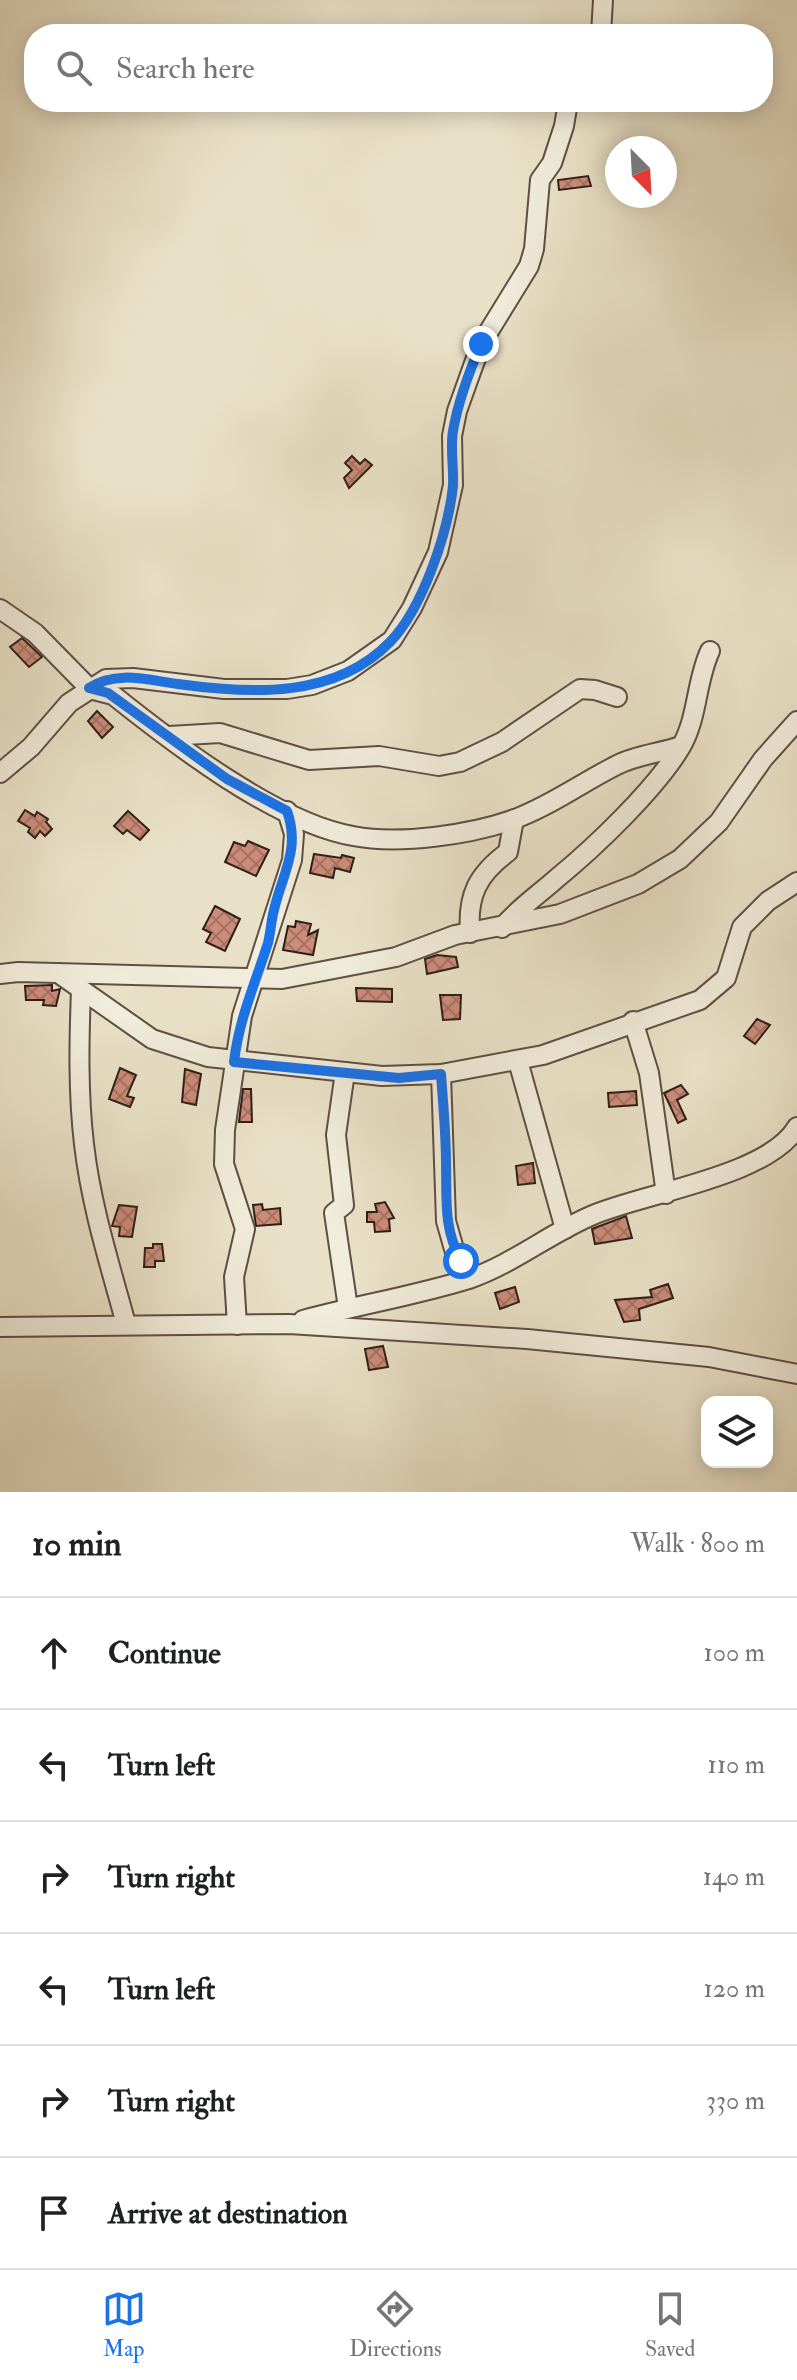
<!DOCTYPE html>
<meta charset="utf-8">
<style>
body{margin:0;font-family:"IM FELL Double Pica",serif;background:#f6f6f6;color:#202124}
.controls{position:absolute;right:24px;bottom:24px;display:grid;overflow:hidden;border-radius:16px;box-shadow:0 4px 20px #0003}
.controls button{width:72px;height:72px;display:grid;place-items:center;padding:0;border:0;border-bottom:2px solid #e0e0e0;background:#fff;color:#202124;font:40px sans-serif}
.compass{position:absolute;left:605px;top:136px;width:72px;height:72px;border-radius:50%;background:#fff;box-shadow:0 4px 20px #0003;rotate:156deg}
.stop{position:absolute;width:24px;height:24px;margin:-18px;border:6px solid #1a73e8;border-radius:50%;background:#fff}
.stop.end{background:#1a73e8;border-color:#fff;box-shadow:0 2px 8px #0008}
.list{margin:0;padding:0;list-style:none}
h2{display:flex;justify-content:space-between;align-items:center;height:104px;margin:0;padding:0 32px;font-size:34px}
h2 small{font-size:26px;font-weight:400;color:#757577}
.list li{display:grid;grid-template-columns:52px 1fr auto;gap:24px;align-items:center;box-sizing:border-box;height:112px;padding:0 32px;border-top:2px solid #e0e0e0}
.list b{display:block;font-size:30px;white-space:nowrap}
.list em{font-size:26px;font-style:normal;color:#757577}
.icon{flex:none;width:44px;height:44px;fill:none;stroke:currentColor;stroke-width:2;stroke-linecap:round;stroke-linejoin:round}
.map{position:relative;flex:none;width:797px;height:1492px;overflow:hidden}
.search{position:absolute;background:#fff;box-shadow:0 4px 20px #0003;left:24px;right:24px;top:24px;height:88px;display:flex;align-items:center;gap:20px;box-sizing:border-box;padding:0 28px;border-radius:32px;color:#757577;font-size:30px}
.sheet{height:776px;background:#fff}
nav{display:flex;justify-content:space-around;align-items:center;box-sizing:border-box;height:112px;border-top:2px solid #e0e0e0;background:#fff;font-size:22px;color:#757577}
nav a{display:grid;justify-items:center;gap:4px}
nav .on{color:#1a73e8}
.map>svg:first-child{display:block}
</style>
<div class="map">
<svg width="797" height="1492" viewBox="0 0 797 1492">
<defs>
<pattern id="building-cross-hatch" width="8" height="8" patternUnits="userSpaceOnUse" patternTransform="scale(2)"><rect width="8" height="8" fill="#cc8c79"/><path d="M0 0l8 8M0 8l8-8" fill="none" stroke="#a67262"/></pattern>
</defs>
<rect width="100%" height="100%" fill="#e9e1c7"/>
<filter id="stains"><feTurbulence type="fractalNoise" baseFrequency=".0025" numOctaves="4"/><feColorMatrix values="0 0 0 0 .2 0 0 0 0 .09 0 0 0 0 .02 0 0 0 .5 -.17"/></filter>
<radialGradient id="worn" r=".72"><stop offset=".6" stop-color="#630" stop-opacity="0"/><stop offset="1" stop-color="#630" stop-opacity=".3"/></radialGradient>
<g fill="url(#building-cross-hatch)" stroke="#2f1e17" stroke-width="2">
<path d="M588,176l3,10 -32,4 -1,-10z"/>
<path d="M352,456l8,8 5,-5 7,6 -23,23 -5,-10 8,-8 -7,-7z"/>
<path d="M22,638l20,19 -13,10 -19,-20z"/>
<path d="M97,711l16,16 -11,11 -14,-17z"/>
<path d="M25,810l10,6 2,-4 11,7 -2,3 6,7 -7,7 -5,-5 -5,7 -7,-6 2,-4 -12,-7z"/>
<path d="M128,811l21,19 -9,10 -13,-10 -4,4 -9,-8z"/>
<path d="M248,841l21,9 -13,26 -31,-14 9,-20 11,4z"/>
<path d="M314,854l27,4 1,-3 12,3 -4,14 -15,-4 -2,10 -23,-5z"/>
<path d="M215,906l25,13 -15,32 -19,-9 5,-9 -8,-4z"/>
<path d="M296,921l15,3 -3,11 10,-5 -5,25 -30,-5 5,-24 7,1z"/>
<path d="M437,955l19,2 2,10 -31,7 -2,-15z"/>
<path d="M52,985v6l8,-2 -4,17 -13,-1 1,-5h-18l-1,-14z"/>
<path d="M356,988l36,1v13l-35,-1z"/>
<path d="M440,995h21l-1,24 -17,1z"/>
<path d="M757,1019l13,6 -15,19 -11,-8z"/>
<path d="M120,1068l16,7 -9,21 7,2 -4,9 -21,-8z"/>
<path d="M185,1069l16,5 -5,31 -14,-3z"/>
<path d="M681,1085l7,9 -11,6 9,19 -8,4 -14,-30z"/>
<path d="M243,1089h8l1,33h-13z"/>
<path d="M636,1091l1,14 -28,2 -1,-14z"/>
<path d="M533,1163l2,20 -17,2 -2,-19z"/>
<path d="M385,1202l9,16 -5,1 1,12 -15,1 -1,-10h-7v-10h10l-2,-8z"/>
<path d="M262,1204l1,6 17,-2 1,16 -25,2 -3,-21z"/>
<path d="M119,1205l18,2 -5,30 -13,-1 1,-9 -8,-1z"/>
<path d="M626,1216l6,22 -37,6 -3,-15z"/>
<path d="M153,1244h9l2,17h-9v6h-11l1,-19h8z"/>
<path d="M668,1284l5,14 -34,11 1,11 -16,2 -9,-22 37,-3 -2,-7z"/>
<path d="M515,1287l4,15 -19,7 -5,-16z"/>
<path d="M383,1346l5,21 -19,3 -4,-21z"/>
</g>
<g fill="none" stroke-linecap="round" stroke-linejoin="round">
<defs>
<g id="minor">
<path d="M601,34l2,-34"/>
<path d="M0,609l35,24 55,56 23,6c60,48 164,128 240,141 46,9 117,-1 162,-17 37,-14 68,-37 102,-54 19,-10 44,-12 64,-19"/>
<path d="M169,736l51,-3 89,27 70,-4 60,10 21,-4 42,-20 78,-53 15,1 22,7"/>
<path d="M0,773l31,-26 38,-44 37,-24 27,-1 91,11h63l25,-4 36,-14 44,-31 20,-32 26,-56 15,-67 -1,-49 5,-25 24,-67 48,-78 5,-17 6,-69 12,-17 12,-37 4,-24"/>
<path d="M502,928c16,-20 35,-32 54,-49 39,-32 101,-91 126,-134 16,-29 14,-64 28,-94"/>
<path d="M470,933c-3,-38 8,-59 38,-81l6,-33"/>
<path d="M58,973l94,66 56,18 174,19 59,-2 102,-19 157,-55 26,-22 16,-51 26,-26 29,-19"/>
<path d="M0,974l18,-2 264,7 114,-22 59,-22 105,-21 78,-30 42,-25 39,-37 44,-63 34,-38"/>
<path d="M81,990c-2,52 -3,103 3,154 7,62 26,121 42,180"/>
<path d="M633,1021l16,52 17,121"/>
<path d="M518,1061l47,168"/>
<path d="M345,1072l-9,63 8,70 -10,8 14,95"/>
<path d="M441,1074l5,147 8,28 19,28"/>
<path d="M303,1320c55,-15 111,-24 166,-41 44,-15 81,-46 124,-64 51,-22 176,-39 204,-88"/>
<path d="M237,1325l-3,-48 11,-48 -21,-65 1,-34 17,-114 50,-156 2,-26 -7,-23"/>
<path d="M0,1327l289,-3 238,15 182,18 88,17"/>
</g>
</defs>
<use href="#minor" stroke="#5e4f43" stroke-width="22"/>
<use href="#minor" stroke="#f1ecdb" stroke-width="18"/>
</g>
<g fill="none" stroke-linecap="round" stroke-linejoin="round">
<path stroke="#1a73e8" stroke-width="10" d="M461,1261c-18,-34 -14,-62 -15,-98 0,-30 -3,-60 -5,-89l-42,4 -165,-16c5,-43 21,-78 34,-119 3,-12 3,-24 7,-37 9,-35 25,-58 12,-95l-60,-32 -119,-86 -19,-5c27,-18 59,-8 89,-4 72,10 157,15 212,-42 33,-34 58,-110 63,-156 1,-18 -3,-37 0,-55 5,-29 16,-59 28,-87"/>
</g>
<rect width="100%" height="100%" filter="url(#stains)"/>
<rect width="100%" height="100%" fill="url(#worn)"/>
</svg>
<div class="controls">
<button><svg class="icon" aria-label="layers" viewBox="0 0 24 24"><path d="M12 4l9 5-9 5-9-5zM3 14l9 5 9-5"/></svg></button>
</div>
<svg class="compass" viewBox="-18 -18 36 36"><path d="M0-13l5 13h-10z" fill="#e53935"/><path d="M0 13l5-13h-10z" fill="#757577"/></svg>
<div class="stop" style="left:461px;top:1261px"></div>
<div class="stop end" style="left:481px;top:344px"></div>
<div class="search"><svg class="icon" aria-label="search" viewBox="0 0 24 24"><circle cx="10" cy="10" r="6"/><path d="M15 15l6 6"/></svg>Search here</div>
</div>
<section class="sheet">
<h2>10 min<small>Walk · 800 m</small></h2>
<ul class="list">
<li><svg class="icon" aria-label="ahead" viewBox="0 0 24 24"><path d="M12 20V5M6 11l6-6 6 6"/></svg><div><b>Continue</b></div><em>100 m</em></li>
<li><svg class="icon" aria-label="left" viewBox="0 0 24 24"><path d="M17 20v-9H6M10 6l-5 5 5 5"/></svg><div><b>Turn left</b></div><em>110 m</em></li>
<li><svg class="icon" aria-label="right" viewBox="0 0 24 24"><path d="M7 20v-9h11M14 6l5 5-5 5"/></svg><div><b>Turn right</b></div><em>140 m</em></li>
<li><svg class="icon" aria-label="left" viewBox="0 0 24 24"><path d="M17 20v-9H6M10 6l-5 5 5 5"/></svg><div><b>Turn left</b></div><em>120 m</em></li>
<li><svg class="icon" aria-label="right" viewBox="0 0 24 24"><path d="M7 20v-9h11M14 6l5 5-5 5"/></svg><div><b>Turn right</b></div><em>330 m</em></li>
<li><svg class="icon" aria-label="arrive" viewBox="0 0 24 24"><path d="M6 21V4h12l-3 4 3 4H6"/></svg><div><b>Arrive at destination</b></div></li>
</ul>
</section>
<nav>
<a class="on"><svg class="icon" aria-label="map" viewBox="0 0 24 24"><path d="M3 6l6-2 6 2 6-2v14l-6 2-6-2-6 2zM9 4v14M15 6v14"/></svg>Map</a>
<a><svg class="icon" aria-label="directions" viewBox="0 0 24 24"><path d="M12 3l9 9-9 9-9-9zM9 14v-3h6M13 9l2 2-2 2"/></svg>Directions</a>
<a><svg class="icon" aria-label="saved" viewBox="0 0 24 24"><path d="M7 4h10v16l-5-4-5 4z"/></svg>Saved</a>
</nav>
